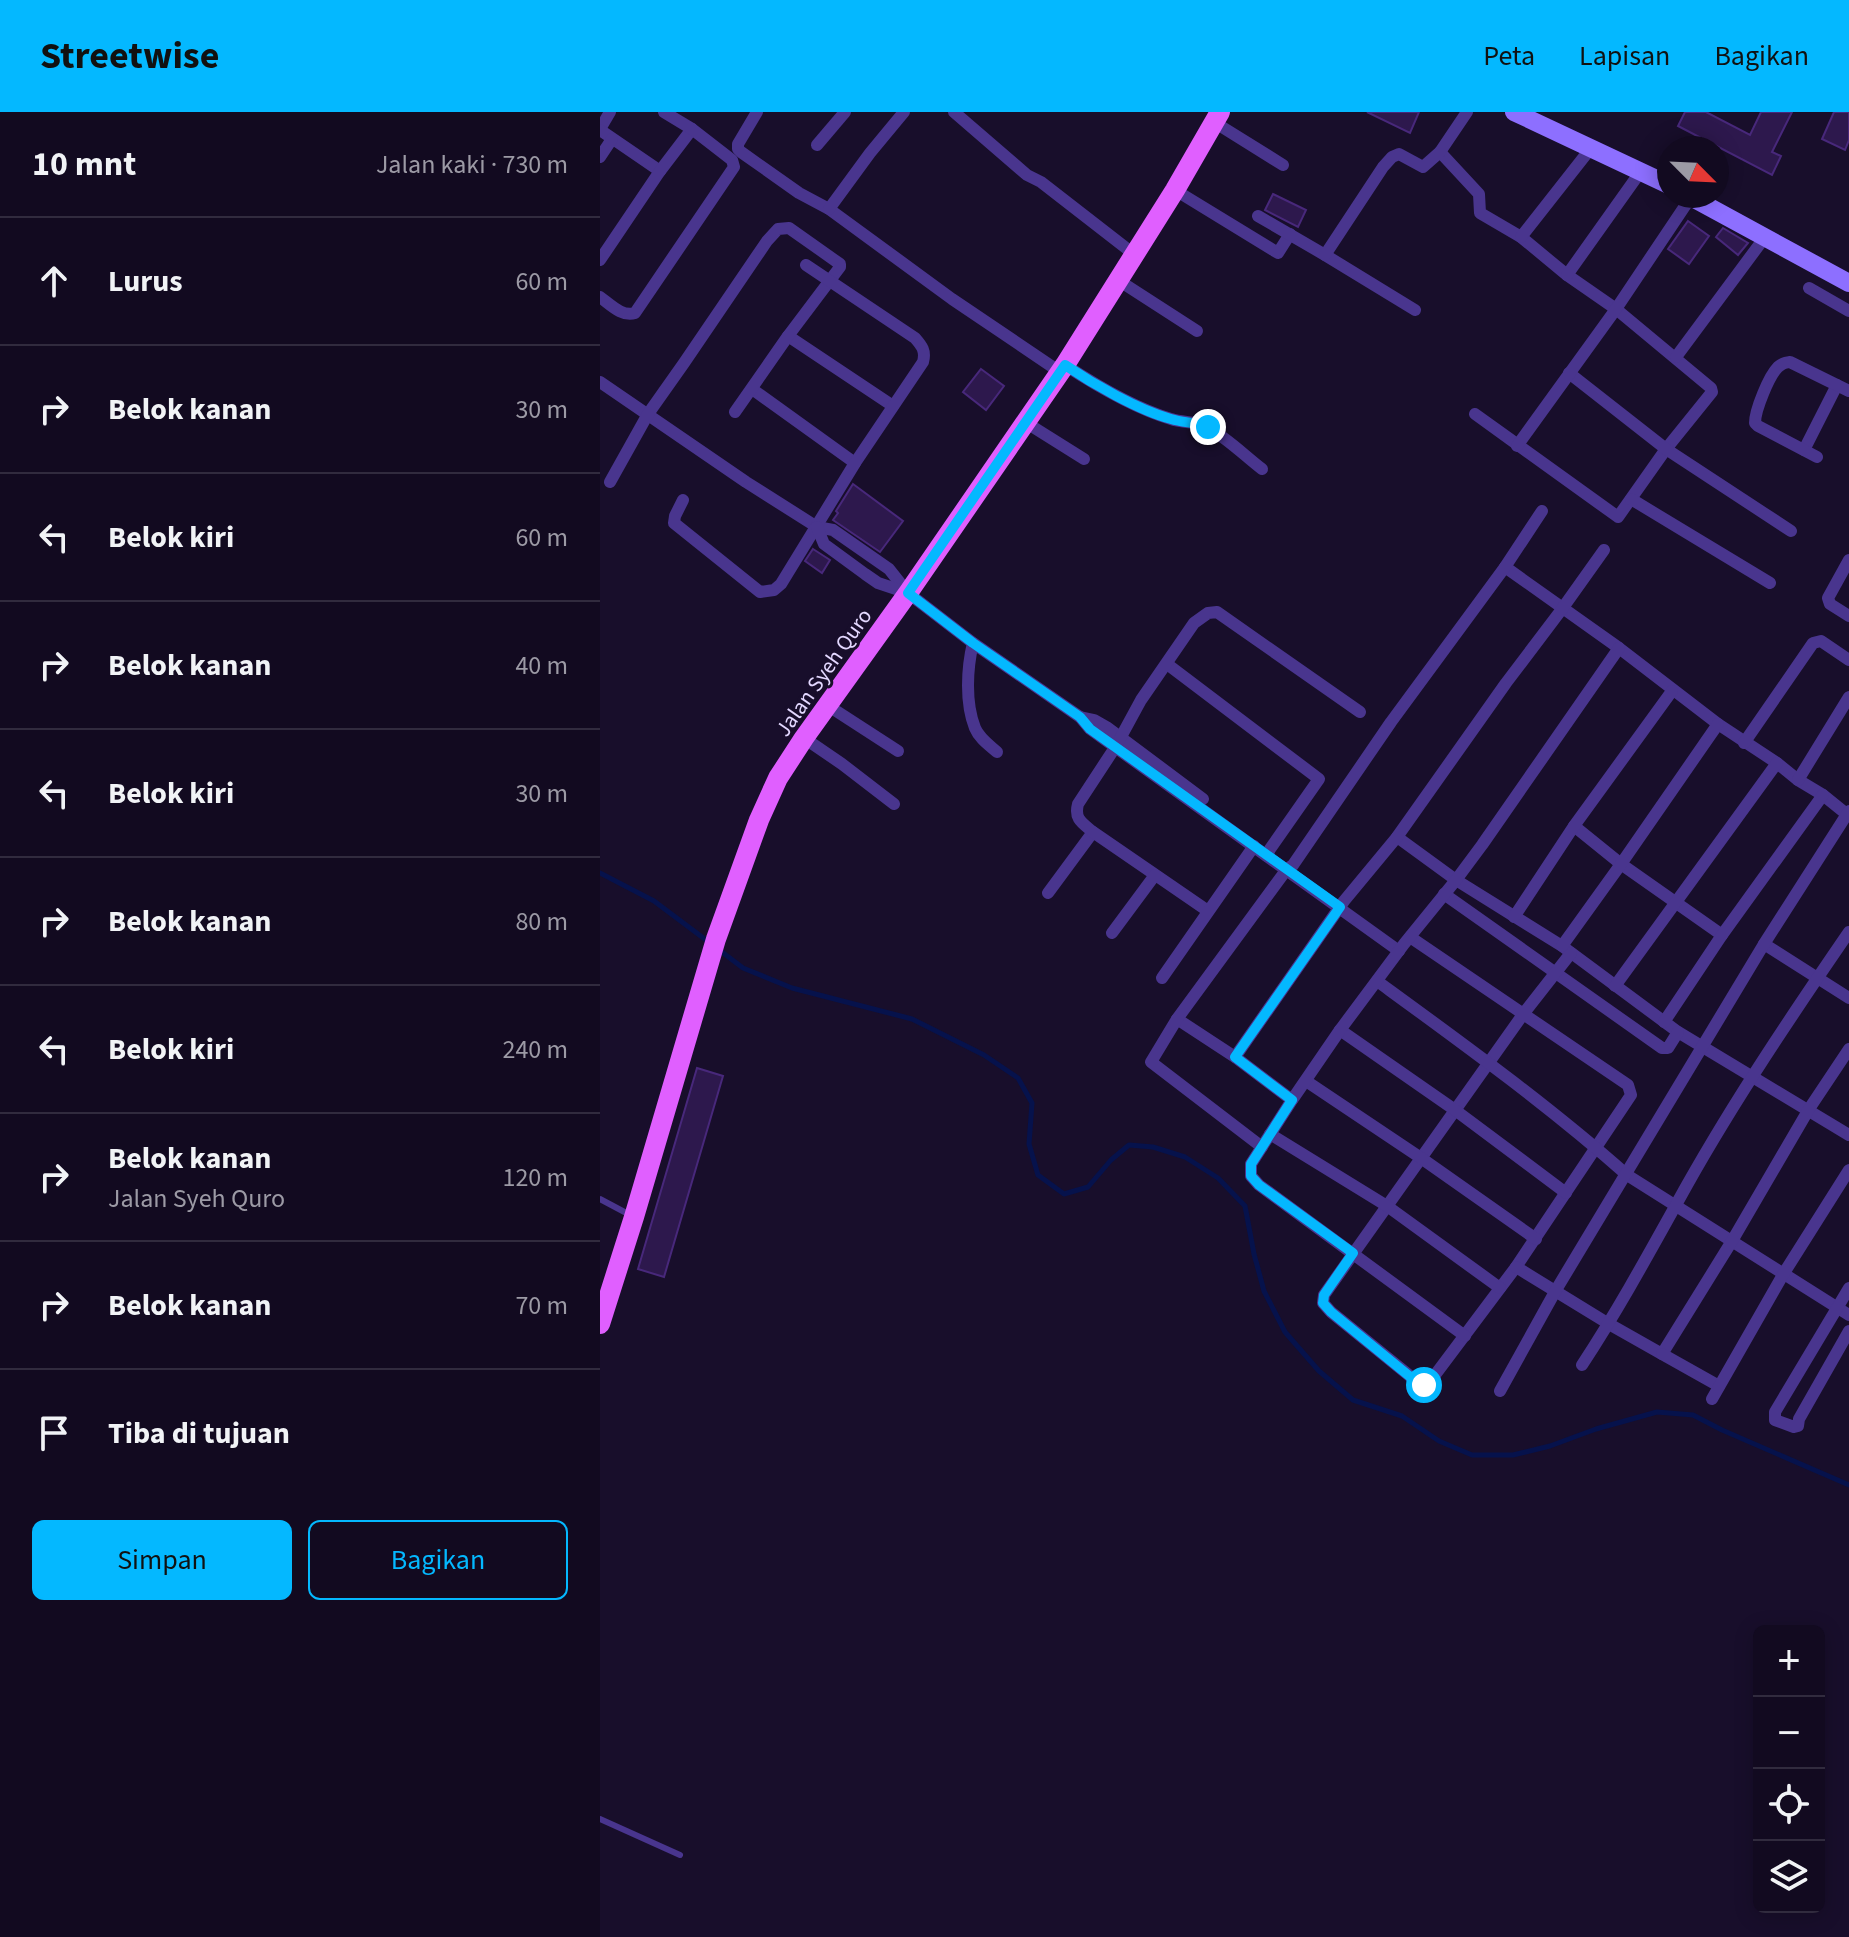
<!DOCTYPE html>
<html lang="id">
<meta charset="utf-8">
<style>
body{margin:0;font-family:"Source Sans 3",sans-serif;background:#1b1329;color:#f1f3f6}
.controls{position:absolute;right:24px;bottom:24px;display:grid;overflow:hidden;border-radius:12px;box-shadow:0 4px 20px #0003}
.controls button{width:72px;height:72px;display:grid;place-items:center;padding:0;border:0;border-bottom:2px solid #312b3e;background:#120a20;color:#f1f3f6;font:40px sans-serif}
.compass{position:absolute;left:1057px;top:24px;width:72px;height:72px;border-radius:50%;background:#120a20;box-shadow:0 4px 20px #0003;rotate:114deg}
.stop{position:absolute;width:24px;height:24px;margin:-18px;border:6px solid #04b8ff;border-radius:50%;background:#fff}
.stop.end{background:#04b8ff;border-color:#fff;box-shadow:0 2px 8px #0008}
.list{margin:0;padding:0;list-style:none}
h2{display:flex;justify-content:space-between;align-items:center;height:104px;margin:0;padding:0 32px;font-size:34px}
h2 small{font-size:26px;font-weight:400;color:#9c9aa5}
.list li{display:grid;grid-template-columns:52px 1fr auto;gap:24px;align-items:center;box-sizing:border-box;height:128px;padding:0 32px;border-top:2px solid #312b3e}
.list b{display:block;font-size:30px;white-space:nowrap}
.list p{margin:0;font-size:26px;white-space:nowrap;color:#9c9aa5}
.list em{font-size:26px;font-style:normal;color:#9c9aa5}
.actions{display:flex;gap:16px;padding:24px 32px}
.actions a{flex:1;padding:18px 0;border:2px solid #04b8ff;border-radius:12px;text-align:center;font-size:28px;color:#04b8ff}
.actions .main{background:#04b8ff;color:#111}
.icon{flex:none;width:44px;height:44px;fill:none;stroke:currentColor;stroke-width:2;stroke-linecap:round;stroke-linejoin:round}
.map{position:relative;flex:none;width:1249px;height:1825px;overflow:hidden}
header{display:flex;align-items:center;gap:48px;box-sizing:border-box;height:112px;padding:0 40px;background:#04b8ff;color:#111}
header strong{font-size:38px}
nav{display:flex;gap:44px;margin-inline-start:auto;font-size:28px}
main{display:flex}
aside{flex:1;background:#120a20}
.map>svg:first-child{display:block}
</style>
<header>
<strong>Streetwise</strong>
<nav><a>Peta</a><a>Lapisan</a><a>Bagikan</a></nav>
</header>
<main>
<aside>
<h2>10 mnt<small>Jalan kaki · 730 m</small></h2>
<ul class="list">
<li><svg class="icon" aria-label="ahead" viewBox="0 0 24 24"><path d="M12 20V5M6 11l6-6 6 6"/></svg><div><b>Lurus</b></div><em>60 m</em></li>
<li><svg class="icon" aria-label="right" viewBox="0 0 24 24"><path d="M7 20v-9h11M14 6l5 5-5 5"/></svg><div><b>Belok kanan</b></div><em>30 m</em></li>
<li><svg class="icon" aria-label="left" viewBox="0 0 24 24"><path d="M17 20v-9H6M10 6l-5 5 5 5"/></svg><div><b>Belok kiri</b></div><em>60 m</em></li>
<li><svg class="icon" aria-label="right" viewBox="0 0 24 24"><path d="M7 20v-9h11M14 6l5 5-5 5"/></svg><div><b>Belok kanan</b></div><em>40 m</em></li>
<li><svg class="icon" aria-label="left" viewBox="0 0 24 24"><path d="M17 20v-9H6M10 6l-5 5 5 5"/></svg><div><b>Belok kiri</b></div><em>30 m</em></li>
<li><svg class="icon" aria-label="right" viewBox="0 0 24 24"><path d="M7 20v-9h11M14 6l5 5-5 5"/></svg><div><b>Belok kanan</b></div><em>80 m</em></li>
<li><svg class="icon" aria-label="left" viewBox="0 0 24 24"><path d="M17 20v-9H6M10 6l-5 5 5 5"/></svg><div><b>Belok kiri</b></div><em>240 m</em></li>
<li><svg class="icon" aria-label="right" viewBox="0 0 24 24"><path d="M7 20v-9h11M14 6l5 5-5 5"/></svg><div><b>Belok kanan</b><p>Jalan Syeh Quro</p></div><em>120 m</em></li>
<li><svg class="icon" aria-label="right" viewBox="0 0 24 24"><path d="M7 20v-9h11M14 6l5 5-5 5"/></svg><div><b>Belok kanan</b></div><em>70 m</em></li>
<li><svg class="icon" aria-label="arrive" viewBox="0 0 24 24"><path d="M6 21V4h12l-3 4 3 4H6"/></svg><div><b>Tiba di tujuan</b></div></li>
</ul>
<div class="actions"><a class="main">Simpan</a><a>Bagikan</a></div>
</aside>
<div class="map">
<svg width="1249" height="1825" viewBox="0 0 1249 1825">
<rect width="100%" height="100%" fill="#180e2b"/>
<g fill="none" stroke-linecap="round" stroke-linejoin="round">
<g stroke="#06124c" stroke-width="5">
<path d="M0,761l54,28 56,42"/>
<path d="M118,837l25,19 49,20 120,31 72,36 34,23 14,25 -3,41 9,31 26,19 24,-7 23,-27 18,-15 24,2 32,10 33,21 27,28 9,48 10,37 21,41 34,39 34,29 49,16 37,25 33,14h41l37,-9 46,-17 61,-17 36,3 29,15 127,55"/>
</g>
</g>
<g fill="#2d184d" stroke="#48287b" stroke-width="2">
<path d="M767,0h52l-9,21z"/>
<path d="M1085,0h21l44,23 11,-23h31l-20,40 9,4 -9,19 -94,-49z"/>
<path d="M1234,0h15v28l-4,10 -23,-11z"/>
<path d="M673,82l33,16 -8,17 -33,-17z"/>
<path d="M1088,109l21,15 -20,28 -21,-15z"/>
<path d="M1123,116l25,15 -10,12 -22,-18z"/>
<path d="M381,257l23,17 -18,24 -23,-18z"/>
<path d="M253,372l50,37 -23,31 -47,-32 5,-7 -2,-2z"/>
<path d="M213,437l17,11 -8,13 -17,-12z"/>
<path d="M97,956l26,8 -59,201 -26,-8z"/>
</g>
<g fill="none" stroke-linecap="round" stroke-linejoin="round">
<g stroke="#49358e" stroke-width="6">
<path d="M0,1087l32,17"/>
<path d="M0,1707l80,36"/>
</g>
<g stroke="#49358e" stroke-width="12">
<path d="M157,0l-19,32v5l3,3 58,41 30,16 123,90 108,73"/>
<path d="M354,0l73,63 14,7 94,73"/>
<path d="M614,10l69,43"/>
<path d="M0,17l10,-17"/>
<path d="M0,18l60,41"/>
<path d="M217,33l28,-33"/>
<path d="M840,40l39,42 1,19 41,24 46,38 49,34 95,79 1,4 -46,57 -48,68 -143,-103"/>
<path d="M0,45l12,-18"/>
<path d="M575,78l103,63 12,-19"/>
<path d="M229,97l41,-56 34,-41"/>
<path d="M658,104l67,39 90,55"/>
<path d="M921,125l70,-89"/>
<path d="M725,143l58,-88 9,-10 7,-3 24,13 17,-15 27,-40"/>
<path d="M0,148l60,-89 32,-42"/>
<path d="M967,163l74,-104"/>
<path d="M518,168l79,51"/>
<path d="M1209,176l40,23"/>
<path d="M0,185c11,8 22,20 35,16l99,-146 -2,-7 -40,-31 -28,-17"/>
<path d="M188,224l105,70"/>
<path d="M1076,245l89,-120"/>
<path d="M465,253c29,19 72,44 106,54 12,4 25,2 36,8 19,10 38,29 55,42"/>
<path d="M969,261l97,76 125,82"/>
<path d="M0,270l146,100 71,45 16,3 56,39 19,24 65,50 107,74 10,12 309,222"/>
<path d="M152,277l103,74"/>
<path d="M425,310l59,37"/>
<path d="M917,334l99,-137 75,-112"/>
<path d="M1204,338l33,-65"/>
<path d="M1217,345l-59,-31 -3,-3c0,-13 14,-47 23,-56 5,-4 6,-4 12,-5l59,29"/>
<path d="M10,370l38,-68 36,-51 83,-122 11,-12 11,-1 51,36v3l-52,69 -53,76"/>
<path d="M1031,387l139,84"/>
<path d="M83,388l-8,16 -1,7 86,69 14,-2 7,-6 74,-121 68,-101c3,-11 -1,-16 -8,-24l-109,-73"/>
<path d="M217,415l7,17 41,30 13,9 30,10"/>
<path d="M1249,448l-21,38 2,6 19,12"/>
<path d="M905,455l114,81 99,76 59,39 21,17 25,15 26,21"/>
<path d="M373,531c-6,25 -8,60 2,85 4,10 14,17 22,24"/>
<path d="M567,552l152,115 -49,70 -3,7"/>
<path d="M227,593l71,46"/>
<path d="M480,605l14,3 14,8 95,71"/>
<path d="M204,626l38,26 52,40"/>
<path d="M1144,631l69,-100 8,-2 28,19"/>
<path d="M1198,668l51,-83"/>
<path d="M974,714l47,38 101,71"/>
<path d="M797,725l59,43 106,66 116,86 171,103"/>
<path d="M448,781l45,-61"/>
<path d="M844,782l218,154h6l10,-16"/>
<path d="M608,799l-115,-79c-11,-9 -19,-13 -15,-28l38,-58 25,-46 53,-77 14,-10 9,-1 143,100"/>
<path d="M914,805l60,-91 98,-135"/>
<path d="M512,821l43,-58"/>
<path d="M810,825l218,148 3,10 -115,172 -87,116 -8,2 -90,-73 -8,-9 1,-8 200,-282 47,-60"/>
<path d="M1164,832l85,54"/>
<path d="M962,834l59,-82 97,-140"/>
<path d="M562,866l92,-132"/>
<path d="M777,869c85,62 171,124 250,194l222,140"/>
<path d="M1015,874l162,-223"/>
<path d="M577,907l58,38 57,43"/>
<path d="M1064,910l58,-87 101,-140"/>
<path d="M740,918l115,80 111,83"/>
<path d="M635,945l109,-156 53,-64 109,-154 56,-74 42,-59"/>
<path d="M706,969l115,77 115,81"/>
<path d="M670,1022l117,72 113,82"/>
<path d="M662,1035l-111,-85 26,-43 110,-150 6,-4 98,-143 114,-155 37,-56"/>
<path d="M916,1155l93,57 53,30 70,-113 77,-132 40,-60"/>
<path d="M1249,1176l-74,124v8l19,7 4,-1 1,-7 50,-88"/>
<path d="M865,1224l-206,-151 -8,-9v-12l41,-64 48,-70 64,-86 52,-64 26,-35 137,-197"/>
<path d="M1062,1242l57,32"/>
<path d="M982,1253c38,-58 71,-119 105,-180 49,-87 105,-170 162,-253"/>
<path d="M900,1279l56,-101 208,-346 85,-133"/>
<path d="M1112,1287l72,-126 65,-103"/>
</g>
<g stroke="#8d6fff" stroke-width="18">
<path d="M914,0l155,73"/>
<path d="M1089,84l160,87"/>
</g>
<path stroke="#e05fff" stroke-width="20" d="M0,1212l34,-107 82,-278 43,-119 19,-42 26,-40 104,-145 157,-228 110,-175 45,-78"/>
</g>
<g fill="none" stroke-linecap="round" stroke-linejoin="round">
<path stroke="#04b8ff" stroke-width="10" d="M608,315c-12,-5 -24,-4 -37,-8 -33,-9 -78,-35 -106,-54l-157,228 65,50 107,74 10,12 250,178 -105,150 57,43 -41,64v12l8,9 94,68 -29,42 -1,8 8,9 88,72 5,1"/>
</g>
<g text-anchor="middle" stroke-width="6" stroke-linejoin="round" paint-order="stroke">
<g font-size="22" fill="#e3d8ff" stroke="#180e2b">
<text transform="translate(223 560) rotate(-55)" y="8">Jalan Syeh Quro</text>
</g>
</g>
</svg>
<div class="controls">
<button>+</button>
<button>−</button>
<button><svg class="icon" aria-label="locate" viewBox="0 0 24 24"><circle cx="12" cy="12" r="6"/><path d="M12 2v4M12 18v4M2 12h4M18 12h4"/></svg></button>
<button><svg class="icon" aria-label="layers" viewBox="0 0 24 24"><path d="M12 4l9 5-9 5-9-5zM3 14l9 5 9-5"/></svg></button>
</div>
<svg class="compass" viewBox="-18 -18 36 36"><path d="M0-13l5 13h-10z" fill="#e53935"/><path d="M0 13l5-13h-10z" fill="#9c9aa5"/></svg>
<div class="stop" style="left:824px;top:1273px"></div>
<div class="stop end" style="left:608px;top:315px"></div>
</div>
</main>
